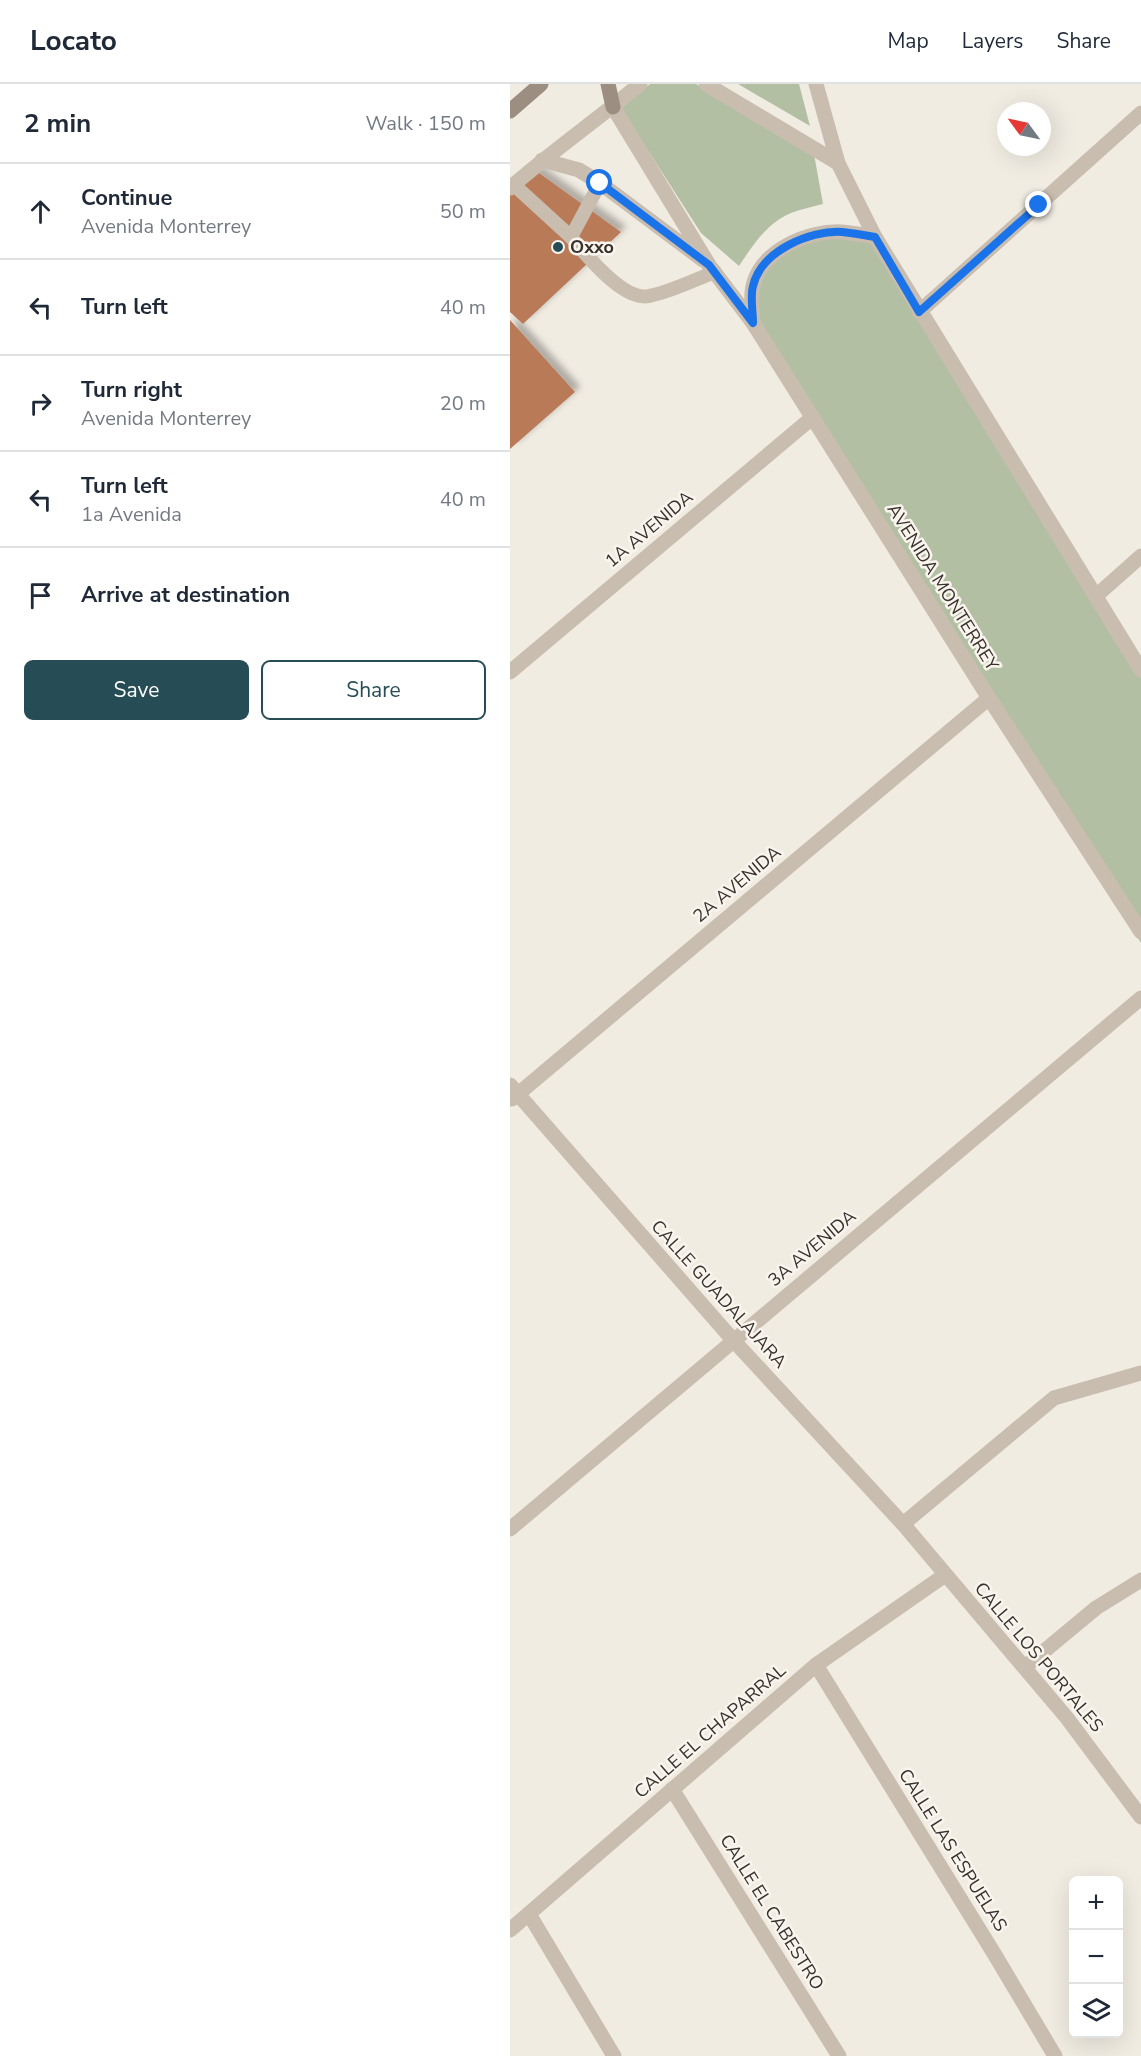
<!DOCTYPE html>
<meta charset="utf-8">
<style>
body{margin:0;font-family:"Nunito Sans",sans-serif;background:#f2f2f3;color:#1f2937}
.controls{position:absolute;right:18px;bottom:18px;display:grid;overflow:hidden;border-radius:9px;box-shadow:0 6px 24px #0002}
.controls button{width:54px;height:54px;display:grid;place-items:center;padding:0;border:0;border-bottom:2px solid #e0e1e3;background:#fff;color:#1f2937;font:30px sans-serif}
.compass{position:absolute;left:487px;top:18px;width:54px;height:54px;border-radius:50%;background:#fff;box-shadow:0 6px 24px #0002;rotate:303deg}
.stop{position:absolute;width:18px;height:18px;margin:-14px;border:4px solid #1a73e8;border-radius:50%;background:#fff}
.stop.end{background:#1a73e8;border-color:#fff;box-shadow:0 2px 6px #0008}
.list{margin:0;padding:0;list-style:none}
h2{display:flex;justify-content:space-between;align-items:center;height:78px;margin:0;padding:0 24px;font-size:26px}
h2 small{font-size:20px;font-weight:400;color:#747a83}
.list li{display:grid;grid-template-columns:39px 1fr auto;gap:18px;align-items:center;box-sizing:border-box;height:96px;padding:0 24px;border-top:2px solid #e0e1e3}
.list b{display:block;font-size:22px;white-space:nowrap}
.list p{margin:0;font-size:20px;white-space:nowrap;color:#747a83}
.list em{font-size:20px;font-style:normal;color:#747a83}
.actions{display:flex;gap:12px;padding:18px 24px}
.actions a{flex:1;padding:14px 0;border:2px solid #264d56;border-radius:9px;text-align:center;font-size:21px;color:#264d56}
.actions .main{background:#264d56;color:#fff}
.icon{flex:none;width:33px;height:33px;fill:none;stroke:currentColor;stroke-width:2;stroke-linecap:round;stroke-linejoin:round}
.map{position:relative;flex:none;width:631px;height:1972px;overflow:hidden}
header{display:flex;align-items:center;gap:36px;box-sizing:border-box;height:84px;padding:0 30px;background:#fff;border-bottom:2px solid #e0e1e3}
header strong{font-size:28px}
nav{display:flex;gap:33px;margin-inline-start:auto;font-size:21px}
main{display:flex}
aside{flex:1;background:#fff}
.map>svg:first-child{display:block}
</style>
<header>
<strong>Locato</strong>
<nav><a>Map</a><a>Layers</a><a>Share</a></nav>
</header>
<main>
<aside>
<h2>2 min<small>Walk · 150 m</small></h2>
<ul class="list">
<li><svg class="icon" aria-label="ahead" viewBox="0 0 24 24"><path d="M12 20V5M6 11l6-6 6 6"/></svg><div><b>Continue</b><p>Avenida Monterrey</p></div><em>50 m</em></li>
<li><svg class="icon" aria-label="left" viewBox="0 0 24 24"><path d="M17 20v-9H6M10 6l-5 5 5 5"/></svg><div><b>Turn left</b></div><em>40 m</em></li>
<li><svg class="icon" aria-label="right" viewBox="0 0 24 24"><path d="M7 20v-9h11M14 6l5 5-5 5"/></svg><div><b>Turn right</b><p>Avenida Monterrey</p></div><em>20 m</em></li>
<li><svg class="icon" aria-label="left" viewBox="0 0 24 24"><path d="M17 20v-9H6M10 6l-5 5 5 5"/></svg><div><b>Turn left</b><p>1a Avenida</p></div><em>40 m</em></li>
<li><svg class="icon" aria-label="arrive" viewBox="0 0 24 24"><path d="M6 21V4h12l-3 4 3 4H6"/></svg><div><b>Arrive at destination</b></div></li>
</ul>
<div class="actions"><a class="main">Save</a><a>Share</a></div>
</aside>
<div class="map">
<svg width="631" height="1972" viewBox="0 0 631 1972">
<defs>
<filter id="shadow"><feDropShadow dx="5.5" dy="-5.5" stdDeviation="3" flood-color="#0004"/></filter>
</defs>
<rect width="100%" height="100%" fill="#f1ece2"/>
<g fill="#b3bfa3">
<path d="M140,0h46l118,70 9,50c-11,3 -22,5 -32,9 -24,10 -38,32 -52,53l-38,-33 -81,-126z"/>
<path d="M228,0h61l11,42z"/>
<path d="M307,151l58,2 266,426v280l-388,-620 11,-59z"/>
</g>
<g fill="#b97a59" filter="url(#shadow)">
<path d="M25,86l86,62 -98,92 -13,-12v-121z"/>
<path d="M0,236l65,72 -65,57z"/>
</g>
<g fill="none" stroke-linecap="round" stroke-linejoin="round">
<g stroke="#c9bdaf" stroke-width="14">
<path d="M90,99l-29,54c15,18 53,65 78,59 21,-4 45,-16 66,-24"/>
<path d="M4,101l57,52"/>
</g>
<g stroke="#c9bdaf" stroke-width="15">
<path d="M196,0l132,79"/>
<path d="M306,0l22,79 37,74 266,433"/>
<path d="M103,23l96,158 44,58 236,375 152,234"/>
<path d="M32,76l37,10 21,13 103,77"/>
<path d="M0,104c42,-37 87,-68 130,-104"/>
<path d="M409,228l222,-199"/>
<path d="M243,239c0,-12 -3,-26 0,-37 8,-36 56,-56 89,-54 11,1 22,3 33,5"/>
<path d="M586,512l45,-40"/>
<path d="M0,588l303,-255"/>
<path d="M0,1001l223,255 170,184 164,194 74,99"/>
<path d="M2,1015l477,-401"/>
<path d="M393,1440l151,-126 87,-25"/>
<path d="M0,1445l631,-531"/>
<path d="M306,1581l179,290 60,101"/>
<path d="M515,1583l71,-59 45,-28"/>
<path d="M162,1705l167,267"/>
<path d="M19,1830l85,142"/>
<path d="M0,1846l306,-265 129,-90"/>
</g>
<g stroke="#9c8e80" stroke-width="15">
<path d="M98,0l5,23"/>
<path d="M0,27l31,-27"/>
</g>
</g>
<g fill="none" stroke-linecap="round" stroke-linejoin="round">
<path stroke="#1a73e8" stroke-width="8" d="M90,99l109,82 44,58c0,-12 -3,-26 0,-37 8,-35 57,-56 89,-54 11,1 22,3 33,5l44,75 120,-107"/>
</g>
<circle fill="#264d56" stroke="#f9f5ee" stroke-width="2" cx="48" cy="163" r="6"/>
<g text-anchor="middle" stroke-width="5" stroke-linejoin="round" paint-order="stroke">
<g font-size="18" font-weight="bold" fill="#38312c" stroke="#f9f5ee" text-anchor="start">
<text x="60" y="169">Oxxo</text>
</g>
<g font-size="18" fill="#38312c" stroke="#f9f5ee">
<text transform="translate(139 445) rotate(-40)" y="6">1A AVENIDA</text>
<text transform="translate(433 503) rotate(58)" y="6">AVENIDA MONTERREY</text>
<text transform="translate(227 800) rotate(-40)" y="6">2A AVENIDA</text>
<text transform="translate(302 1164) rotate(-40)" y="6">3A AVENIDA</text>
<text transform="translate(209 1210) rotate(48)" y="6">CALLE GUADALAJARA</text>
<text transform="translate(529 1573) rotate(50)" y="6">CALLE LOS PORTALES</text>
<text transform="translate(200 1647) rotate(-41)" y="6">CALLE EL CHAPARRAL</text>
<text transform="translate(443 1766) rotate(58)" y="6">CALLE LAS ESPUELAS</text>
<text transform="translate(262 1828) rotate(58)" y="6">CALLE EL CABESTRO</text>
</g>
</g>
</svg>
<div class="controls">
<button>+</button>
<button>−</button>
<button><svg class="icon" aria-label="layers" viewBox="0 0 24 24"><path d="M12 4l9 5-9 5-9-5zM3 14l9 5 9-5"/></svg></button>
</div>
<svg class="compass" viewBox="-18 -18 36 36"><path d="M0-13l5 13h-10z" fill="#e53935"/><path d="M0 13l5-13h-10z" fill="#747a83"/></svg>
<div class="stop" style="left:90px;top:99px"></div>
<div class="stop end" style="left:529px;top:121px"></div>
</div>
</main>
